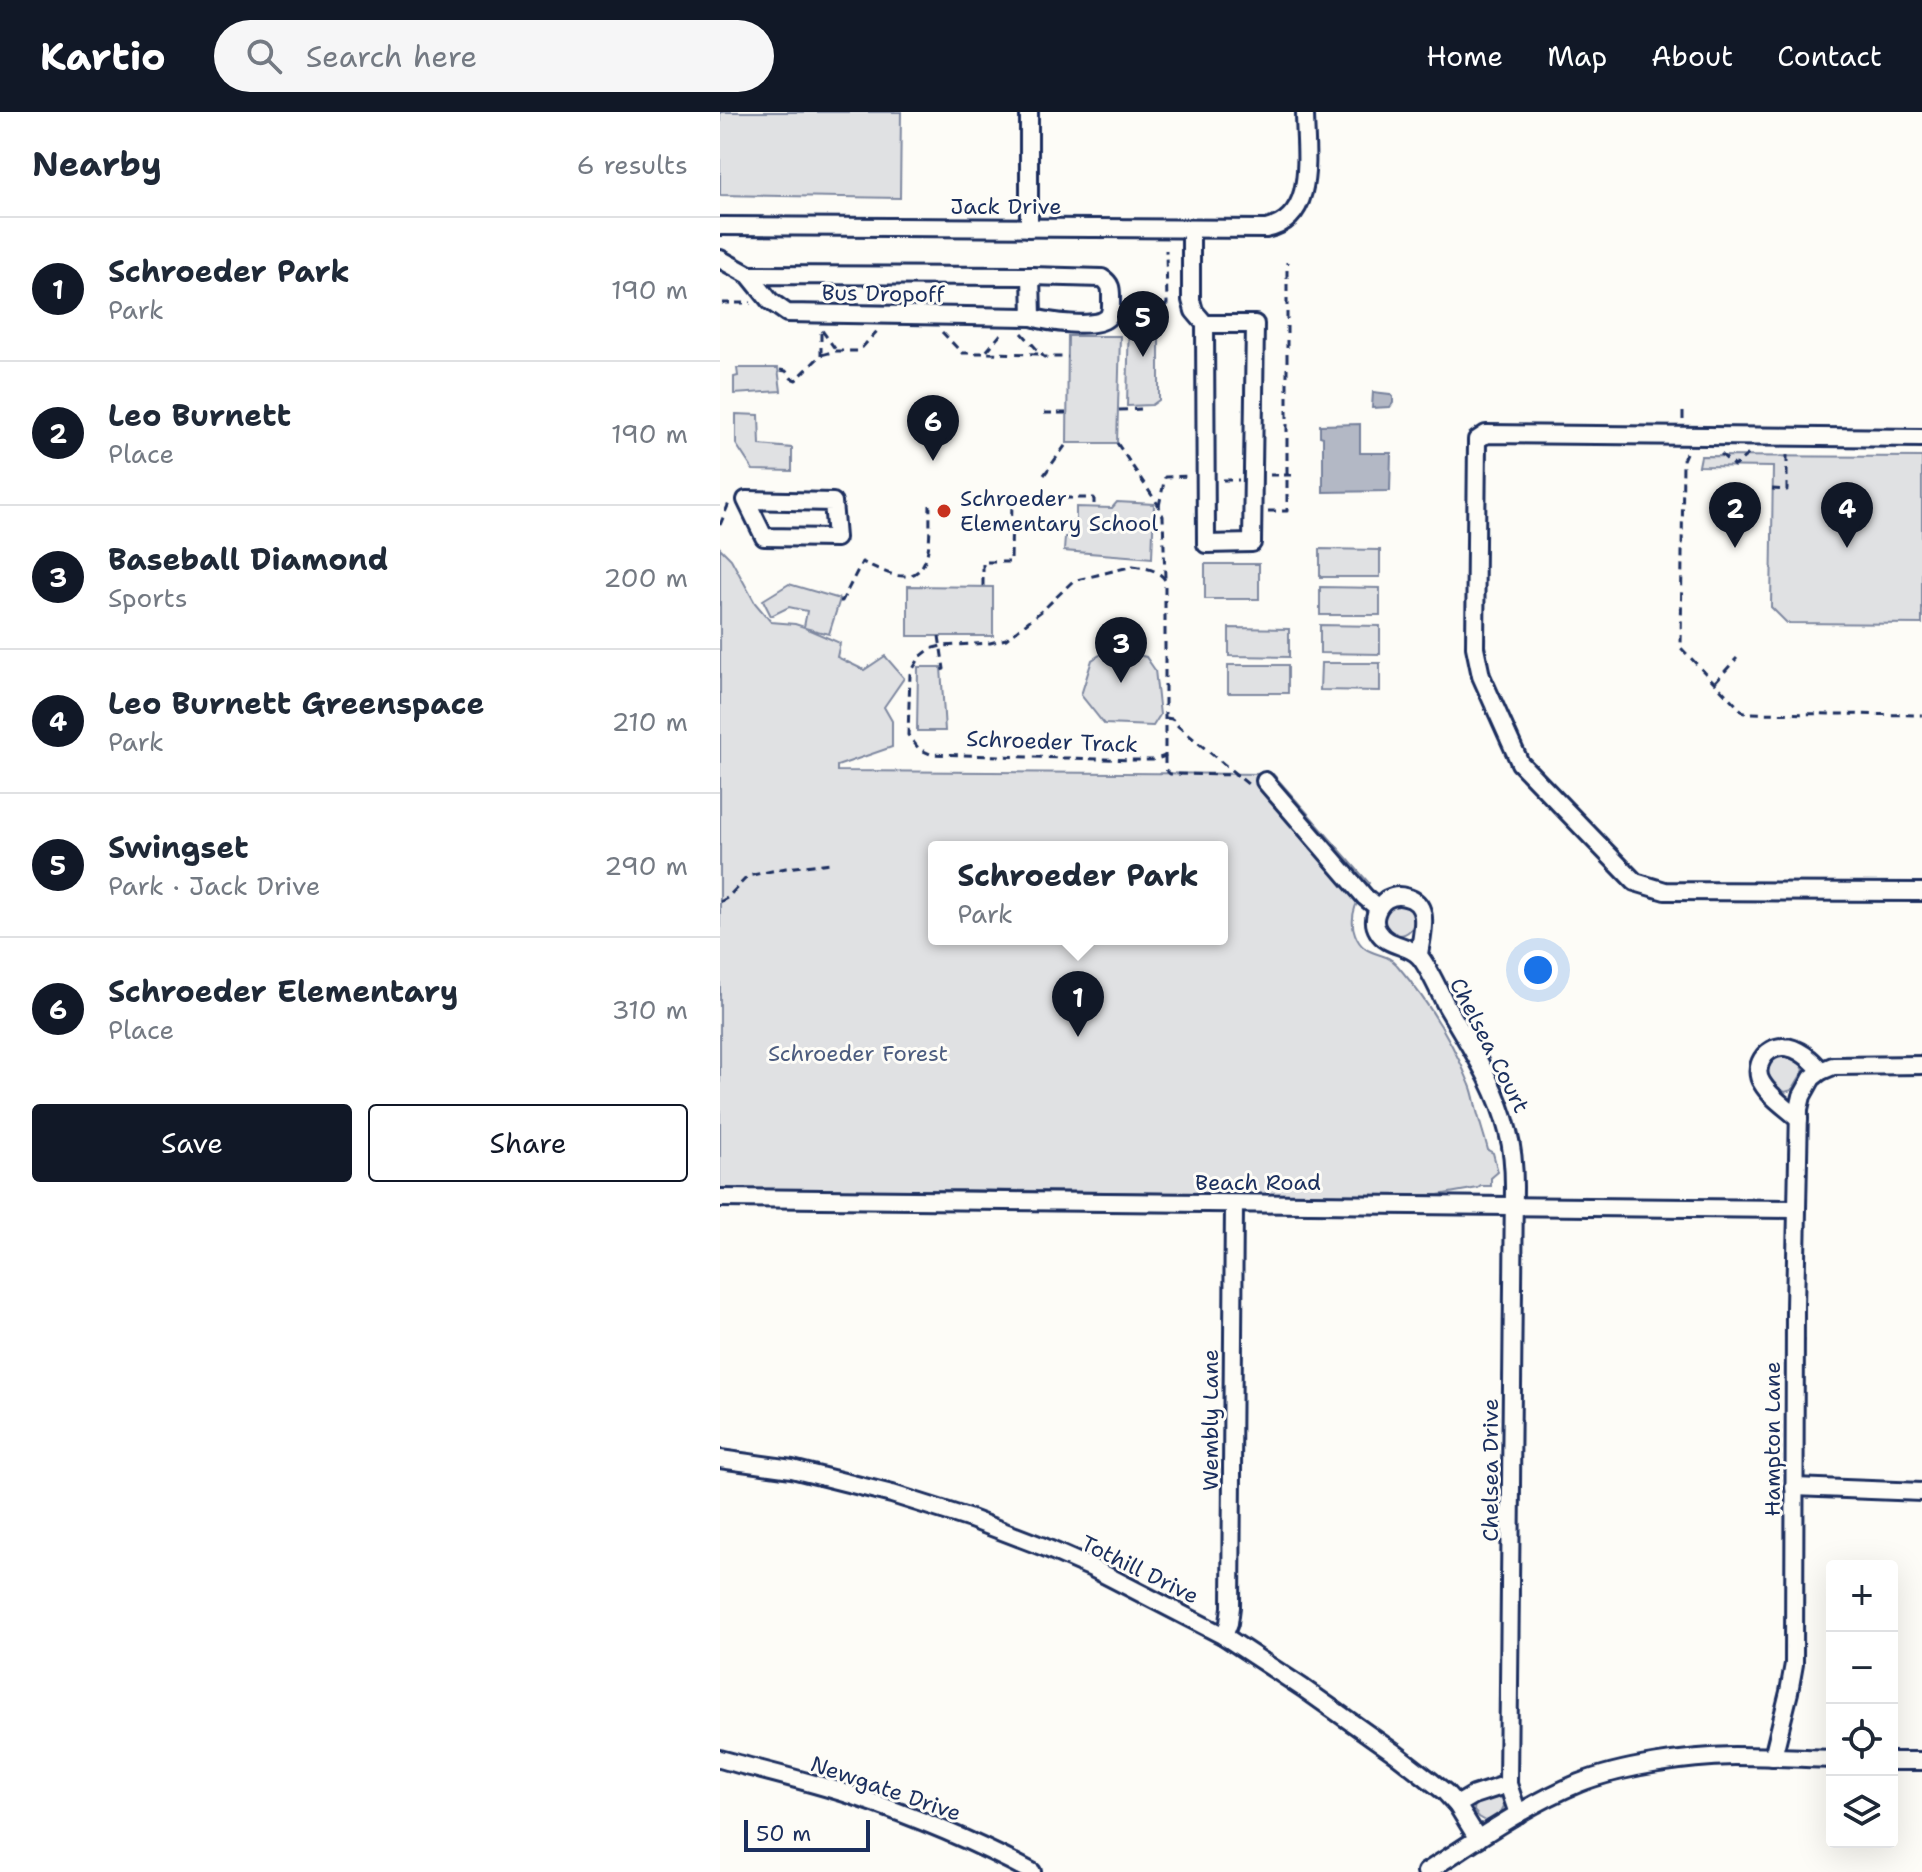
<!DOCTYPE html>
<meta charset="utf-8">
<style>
body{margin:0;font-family:"Shantell Sans",sans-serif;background:#f6f6f7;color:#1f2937}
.controls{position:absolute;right:24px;bottom:24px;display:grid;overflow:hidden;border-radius:8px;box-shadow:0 8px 32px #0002}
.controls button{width:72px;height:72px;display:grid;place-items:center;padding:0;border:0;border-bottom:2px solid #e0e1e3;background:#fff;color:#1f2937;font:40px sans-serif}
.scale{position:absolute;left:24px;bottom:20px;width:126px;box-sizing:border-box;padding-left:8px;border:4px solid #1b2f5e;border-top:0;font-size:22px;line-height:28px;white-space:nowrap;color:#1b2f5e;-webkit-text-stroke:6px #fdfcf7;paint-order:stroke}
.you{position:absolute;left:818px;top:858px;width:28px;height:28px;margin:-20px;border:6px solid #fff;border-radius:50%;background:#1a73e8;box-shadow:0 0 0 12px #1a73e833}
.badge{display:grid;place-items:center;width:52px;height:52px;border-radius:50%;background:#111827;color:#fff;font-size:26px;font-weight:700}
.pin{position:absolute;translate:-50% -66px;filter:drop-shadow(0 2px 4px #0008)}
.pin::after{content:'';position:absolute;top:42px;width:28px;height:24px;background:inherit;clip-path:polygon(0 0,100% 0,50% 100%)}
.popup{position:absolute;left:208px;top:729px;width:300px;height:104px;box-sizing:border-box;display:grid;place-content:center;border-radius:8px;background:#fff;filter:drop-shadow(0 2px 6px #0005);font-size:26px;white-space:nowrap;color:#747a83}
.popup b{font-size:30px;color:#1f2937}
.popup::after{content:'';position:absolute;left:50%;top:100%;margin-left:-16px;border:16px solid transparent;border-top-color:#fff}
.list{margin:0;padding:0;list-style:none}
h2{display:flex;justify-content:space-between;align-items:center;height:104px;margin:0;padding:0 32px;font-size:34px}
h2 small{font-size:26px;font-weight:400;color:#747a83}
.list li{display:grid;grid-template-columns:52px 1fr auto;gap:24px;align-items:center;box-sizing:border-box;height:144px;padding:0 32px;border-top:2px solid #e0e1e3}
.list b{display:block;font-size:30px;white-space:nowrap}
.list p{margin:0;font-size:26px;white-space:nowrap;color:#747a83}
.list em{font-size:26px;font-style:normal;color:#747a83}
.actions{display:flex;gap:16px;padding:24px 32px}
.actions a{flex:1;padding:18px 0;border:2px solid #111827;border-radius:8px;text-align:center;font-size:28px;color:#111827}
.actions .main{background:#111827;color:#fff}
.icon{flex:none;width:44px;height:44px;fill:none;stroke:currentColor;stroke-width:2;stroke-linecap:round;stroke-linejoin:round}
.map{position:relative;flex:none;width:1202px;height:1760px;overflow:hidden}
header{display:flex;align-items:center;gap:48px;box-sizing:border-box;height:112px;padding:0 40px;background:#111827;color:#fff}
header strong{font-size:38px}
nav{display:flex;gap:44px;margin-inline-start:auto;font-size:28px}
.search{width:560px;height:72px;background:#f6f6f7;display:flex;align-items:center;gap:20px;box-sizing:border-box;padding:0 28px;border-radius:44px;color:#747a83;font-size:30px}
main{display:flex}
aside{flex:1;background:#fff}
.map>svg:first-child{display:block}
</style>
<header>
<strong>Kartio</strong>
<div class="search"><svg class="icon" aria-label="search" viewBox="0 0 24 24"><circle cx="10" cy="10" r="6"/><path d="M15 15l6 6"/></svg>Search here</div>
<nav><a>Home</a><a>Map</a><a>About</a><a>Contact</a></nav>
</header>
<main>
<aside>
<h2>Nearby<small>6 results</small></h2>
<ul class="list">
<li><span class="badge">1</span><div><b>Schroeder Park</b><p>Park</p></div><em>190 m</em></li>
<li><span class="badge">2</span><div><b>Leo Burnett</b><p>Place</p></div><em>190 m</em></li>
<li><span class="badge">3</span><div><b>Baseball Diamond</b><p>Sports</p></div><em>200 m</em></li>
<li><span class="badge">4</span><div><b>Leo Burnett Greenspace</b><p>Park</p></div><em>210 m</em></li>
<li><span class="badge">5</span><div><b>Swingset</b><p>Park · Jack Drive</p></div><em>290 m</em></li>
<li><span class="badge">6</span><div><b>Schroeder Elementary</b><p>Place</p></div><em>310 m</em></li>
</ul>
<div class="actions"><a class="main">Save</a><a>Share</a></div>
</aside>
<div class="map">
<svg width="1202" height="1760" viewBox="0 0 1202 1760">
<rect width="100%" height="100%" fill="#fdfcf7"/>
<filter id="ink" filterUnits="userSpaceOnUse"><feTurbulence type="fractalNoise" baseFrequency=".0125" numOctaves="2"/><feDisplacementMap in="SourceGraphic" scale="16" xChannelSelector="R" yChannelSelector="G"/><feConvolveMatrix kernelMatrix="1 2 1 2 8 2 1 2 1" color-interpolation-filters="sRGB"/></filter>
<g filter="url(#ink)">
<g fill="#e0e1e3" stroke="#7e88a0" stroke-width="2" fill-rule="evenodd">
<path d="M0,0h181l-1,86 -180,-3z"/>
<path d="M409,203h30v85l-7,5 -25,1z"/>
<path d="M348,224h52l-3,107h-50z"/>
<path d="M17,256h41l3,23 -47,3v-17l4,-1z"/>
<path d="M16,302l23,1 1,30 32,3v23l-39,-1 -17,-26z"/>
<path d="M981,344l221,1v167l-135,-1 -16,-16 2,-140 -74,-1z"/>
<path d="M397,390l37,2 -2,54 -88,-7 1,-14h3l1,-15 7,-1v-14l36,1z"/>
<path d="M0,436l11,11 24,44 16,19 24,2 9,3 3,-16 -18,-4 -18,9 -8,-16 26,-16 51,15 -11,35 -24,-6 35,15 -3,14 27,13 21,-14 19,22 -20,29 8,14v26l-55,19v5l436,3 96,109c-11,15 -21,32 -14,51 9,25 30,16 42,31 30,35 56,77 73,120 4,9 5,20 8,30 3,12 7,23 10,35l5,3 5,19 -7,6v8h-10l-3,2 -40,7h-140l-332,-5 -246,1zM214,735h288v92h-288z"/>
<path d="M600,437l60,1v27h-60z"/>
<rect x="485" y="452" width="54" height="35"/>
<path d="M188,474l85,1v49h-85z"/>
<path d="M600,475l60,1v27h-60z"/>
<path d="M600,513l60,1v28l-60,-1z"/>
<path d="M509,516l60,1v28l-60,-1z"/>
<path d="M391,536l35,9 9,13 5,45 -7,11 -49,-2 -23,-29 11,-35z"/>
<path d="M601,551h59v28l-60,-1z"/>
<rect x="508" y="553" width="60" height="28"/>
<path d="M198,555h23l4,64h-28z"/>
<circle cx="679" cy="808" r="15"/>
<path d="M1064,943l17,9 3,6 -12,20 -7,2c-16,-10 -31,-33 -1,-37z"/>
<path d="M773,1684l9,2 2,8 -5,10 -13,5 -7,-4 -5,-6 1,-9z"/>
</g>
<g fill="#b3b8c5" stroke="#76819c" stroke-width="2">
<path d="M653,280l17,2 3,3v6l-3,4 -18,1z"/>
<path d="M640,312v29h31l-1,38 -67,1v-55l-3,-1v-11z"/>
</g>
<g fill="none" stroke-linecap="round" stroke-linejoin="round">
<defs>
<g id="minor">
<path d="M0,114l546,3c52,-11 39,-77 39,-117"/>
<path d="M309,116v-116"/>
<path d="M471,117v71l3,11 11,13 1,220 46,-1 3,-219h-50"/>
<path d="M0,147l29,16 21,26 17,12 245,4c15,5 63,12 75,1 5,-5 4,-12 4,-18 0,-10 1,-16 -9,-22l-71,-2 -282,-1"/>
<path d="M311,164l1,41"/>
<path d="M1202,326l-436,-4 -9,6 -2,207 6,29 39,87 115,119 30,9 257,1"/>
<path d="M26,388l87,2 3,36 -72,-1z"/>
<path d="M545,669l100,116 13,11"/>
<path d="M699,843c2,-19 14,-52 -14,-58 -6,-2 -12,-1 -18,2 -10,7 -16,21 -9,32 9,16 30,13 41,25 8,8 21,37 27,49 23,40 51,81 62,127 5,18 6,36 6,55l-6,597 10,30"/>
<path d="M1079,1007c-12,-11 -29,-22 -37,-36 -10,-15 3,-37 22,-36 13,0 29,13 37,24"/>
<path d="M0,1086l1076,11"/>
<path d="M0,1347l72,10 100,25 79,25 73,28 48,21 132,68 79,52 93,66 49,38 12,13 21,34"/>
<path d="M1074,1375l128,5"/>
<path d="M504,1524l5,-13 2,-16 3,-403"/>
<path d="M1053,1645l16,-65 5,-28 1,-356 4,-199 3,-13 10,-18 9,-7 12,-5 89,-1"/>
<path d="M0,1647c44,12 88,22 131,36 62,21 123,46 181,77"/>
<path d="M1172,1649h30"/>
<path d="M737,1693l17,-10 34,-11"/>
<path d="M706,1760c49,-31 99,-67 153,-89 43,-17 109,-26 155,-27 33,0 66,2 98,3"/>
</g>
</defs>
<use href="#minor" stroke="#1b2f5e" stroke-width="22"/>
<g stroke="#1b2f5e" stroke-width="3" stroke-dasharray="8 6" stroke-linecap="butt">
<path d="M2,191h29"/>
<path d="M432,203l15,-11 -1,-54"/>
<path d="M222,220l20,21h24"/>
<path d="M302,221l22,24h24"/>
<path d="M281,222l-16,19 55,1"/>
<path d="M101,243v-26l15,21"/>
<path d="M60,258l6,1 5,7 5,2 25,-25 15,-4h23l19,-21"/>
<path d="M399,298l23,-1v-3"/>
<path d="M324,301h22"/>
<path d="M963,308v-9"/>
<path d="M397,331l42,63 4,10 2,62"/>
<path d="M966,341l-3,7 -2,188 63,65 178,2"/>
<path d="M1001,342l13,12 17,-14"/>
<path d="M324,363l23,-32"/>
<path d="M550,363h22"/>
<path d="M503,368h16"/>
<path d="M1052,377l15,1v-38"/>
<path d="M439,394l6,-29 26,-1"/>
<path d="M548,399h19v-249"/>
<path d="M0,413l9,-22"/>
<path d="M413,454c12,2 25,3 32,14v176l-11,4h-20l-204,-6 -11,-5 -11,-14 2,-61 10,-17 10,-8 11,-3 49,-3 16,-4 38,-30 29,-28z"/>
<path d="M263,474v-24h28l1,-64h82v10"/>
<path d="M120,489h2l20,-39c13,5 29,15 43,14 30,-1 24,-51 25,-71"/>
<path d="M219,524l5,33 -3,1"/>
<path d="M995,570l22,-24"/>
<path d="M446,606l6,1 6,7 71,59"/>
<path d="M445,644v13l5,5 68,1"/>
<path d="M0,790l7,-4 21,-22 38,-8 45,-5"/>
</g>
<use href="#minor" stroke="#fdfcf7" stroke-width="16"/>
</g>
</g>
<circle fill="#c8321e" stroke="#fdfcf7" stroke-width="3" cx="224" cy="399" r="8"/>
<g text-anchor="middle" stroke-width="6" stroke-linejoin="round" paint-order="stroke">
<g font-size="22" fill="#1b2f5e" stroke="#fdfcf7">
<text x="286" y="102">Jack Drive</text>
<text transform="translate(163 181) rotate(1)" y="8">Bus Dropoff</text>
<text transform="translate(332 629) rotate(2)" y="8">Schroeder Track</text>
<text transform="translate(770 933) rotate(63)" y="8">Chelsea Court</text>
<text x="538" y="1078">Beach Road</text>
<text transform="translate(490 1308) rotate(-90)" y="8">Wembly Lane</text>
<text transform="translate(1052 1327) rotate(-90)" y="8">Hampton Lane</text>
<text transform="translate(770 1358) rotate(-90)" y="8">Chelsea Drive</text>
<text transform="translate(420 1457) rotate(26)" y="8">Tothill Drive</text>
<text transform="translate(166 1676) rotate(19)" y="8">Newgate Drive</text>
</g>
<g font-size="22" fill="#1b2f5e" stroke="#fdfcf7" text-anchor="start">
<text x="240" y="394">Schroeder<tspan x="240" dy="25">Elementary School</tspan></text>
</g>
<g font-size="22" fill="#4c5c7f" stroke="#fdfcf7">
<text x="138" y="949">Schroeder Forest</text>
</g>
</g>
</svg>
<div class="controls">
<button>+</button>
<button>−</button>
<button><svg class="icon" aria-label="locate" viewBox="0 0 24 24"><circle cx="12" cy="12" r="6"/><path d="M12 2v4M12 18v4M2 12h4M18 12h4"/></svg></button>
<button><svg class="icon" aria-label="layers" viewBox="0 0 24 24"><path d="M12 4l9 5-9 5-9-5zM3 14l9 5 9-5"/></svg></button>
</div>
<div class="scale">50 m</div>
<div class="you"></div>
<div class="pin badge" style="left:358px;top:925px">1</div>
<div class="popup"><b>Schroeder Park</b>Park</div>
<div class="pin badge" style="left:1015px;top:436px">2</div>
<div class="pin badge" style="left:401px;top:571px">3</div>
<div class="pin badge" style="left:1127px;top:436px">4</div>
<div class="pin badge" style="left:423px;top:245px">5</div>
<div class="pin badge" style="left:213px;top:349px">6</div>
</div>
</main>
